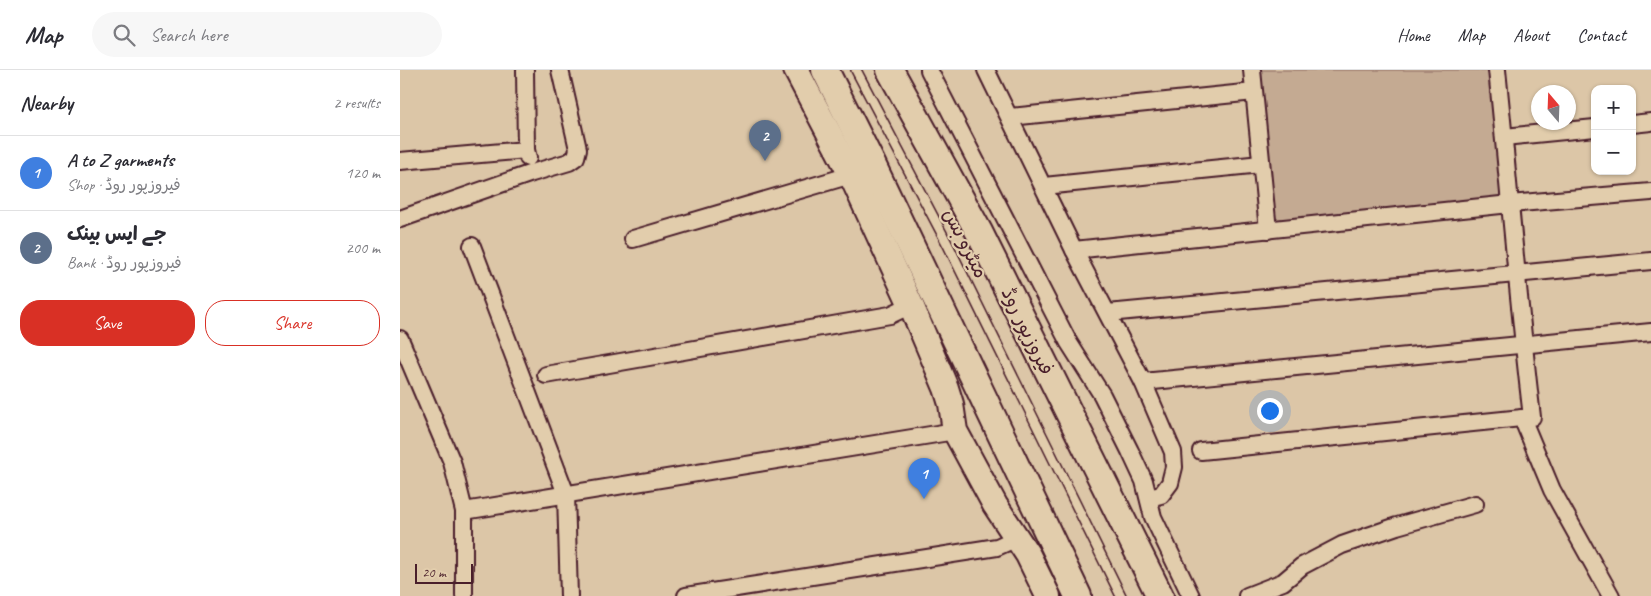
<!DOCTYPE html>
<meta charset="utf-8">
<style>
body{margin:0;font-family:Caveat,"Playpen Sans Arabic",sans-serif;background:#f7f7f7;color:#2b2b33}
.controls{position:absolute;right:15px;top:15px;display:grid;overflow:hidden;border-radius:10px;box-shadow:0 1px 4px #0004}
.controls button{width:45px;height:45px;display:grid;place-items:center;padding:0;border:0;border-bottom:1px solid #e1e1e2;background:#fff;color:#2b2b33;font:25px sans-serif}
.compass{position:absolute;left:1131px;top:15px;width:45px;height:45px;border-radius:50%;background:#fff;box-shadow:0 1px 4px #0004;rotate:341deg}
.scale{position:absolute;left:15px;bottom:12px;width:58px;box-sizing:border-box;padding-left:5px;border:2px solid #4a1f2b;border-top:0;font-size:14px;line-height:18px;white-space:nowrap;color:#4a1f2b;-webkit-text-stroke:4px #e2cdac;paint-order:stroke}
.you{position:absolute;left:869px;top:340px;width:18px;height:18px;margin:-12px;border:4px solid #fff;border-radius:50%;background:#1a73e8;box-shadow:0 0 0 8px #1a73e833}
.badge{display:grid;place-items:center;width:32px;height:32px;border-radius:50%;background:#d93025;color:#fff;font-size:16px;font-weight:700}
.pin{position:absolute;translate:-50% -41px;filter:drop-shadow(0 1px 2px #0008)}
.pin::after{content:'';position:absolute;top:26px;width:18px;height:15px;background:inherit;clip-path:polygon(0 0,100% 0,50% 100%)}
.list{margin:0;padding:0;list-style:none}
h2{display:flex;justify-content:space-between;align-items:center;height:65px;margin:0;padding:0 20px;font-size:21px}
h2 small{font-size:16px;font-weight:400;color:#7c7c81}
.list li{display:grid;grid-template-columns:32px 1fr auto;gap:15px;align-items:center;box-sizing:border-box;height:75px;padding:0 20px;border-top:1px solid #e1e1e2}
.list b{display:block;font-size:19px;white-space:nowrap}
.list p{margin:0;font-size:16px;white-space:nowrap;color:#7c7c81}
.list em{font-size:16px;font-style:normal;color:#7c7c81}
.actions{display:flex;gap:10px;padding:15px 20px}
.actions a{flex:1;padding:11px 0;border:1px solid #d93025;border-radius:20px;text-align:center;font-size:18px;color:#d93025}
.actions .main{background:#d93025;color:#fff}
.icon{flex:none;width:28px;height:28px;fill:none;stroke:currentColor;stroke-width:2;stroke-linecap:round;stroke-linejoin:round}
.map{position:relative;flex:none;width:1251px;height:526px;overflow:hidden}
header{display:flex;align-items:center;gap:30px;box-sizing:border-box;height:70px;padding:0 25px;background:#fff;border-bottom:1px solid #e1e1e2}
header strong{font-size:24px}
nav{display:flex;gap:28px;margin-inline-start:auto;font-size:18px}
.search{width:350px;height:45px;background:#f7f7f7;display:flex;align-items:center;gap:12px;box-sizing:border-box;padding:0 18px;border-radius:28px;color:#7c7c81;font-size:19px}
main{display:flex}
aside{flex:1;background:#fff}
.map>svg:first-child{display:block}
</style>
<header>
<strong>Map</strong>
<div class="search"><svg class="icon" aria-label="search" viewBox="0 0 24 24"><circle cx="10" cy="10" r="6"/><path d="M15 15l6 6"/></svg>Search here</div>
<nav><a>Home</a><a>Map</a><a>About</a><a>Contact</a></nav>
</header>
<main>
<aside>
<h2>Nearby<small>2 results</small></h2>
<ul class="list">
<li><span class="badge" style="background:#3f7fe0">1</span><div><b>A to Z garments</b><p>Shop · فیروزپور روڈ</p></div><em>120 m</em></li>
<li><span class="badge" style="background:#5c6f8a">2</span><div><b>جے ایس بینک</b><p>Bank · فیروزپور روڈ</p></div><em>200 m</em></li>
</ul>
<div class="actions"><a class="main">Save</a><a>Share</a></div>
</aside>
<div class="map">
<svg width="1251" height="526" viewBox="0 0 1251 526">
<rect width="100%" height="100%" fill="#dcc6a7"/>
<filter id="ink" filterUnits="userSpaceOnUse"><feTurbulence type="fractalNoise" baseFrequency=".02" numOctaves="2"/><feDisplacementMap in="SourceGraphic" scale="10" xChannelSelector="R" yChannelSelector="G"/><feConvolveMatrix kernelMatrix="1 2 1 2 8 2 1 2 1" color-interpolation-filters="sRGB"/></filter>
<g filter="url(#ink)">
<path fill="#c4aa92" stroke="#87645e" d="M852,0h245l13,134 -242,26z"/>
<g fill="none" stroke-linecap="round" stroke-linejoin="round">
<defs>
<path id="lane" d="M456,0l93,177 172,349"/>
<g id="street">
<path d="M125,0l1,80 2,8"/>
<path d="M529,0l140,273 33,52 28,56 14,30 9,36 38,79"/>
<path d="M586,0l88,180 69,132 30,70 1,15 -4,16 -9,12 -12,3"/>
<path d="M852,0l16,160"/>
<path d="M610,47l244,-25"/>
<path d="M1232,54l19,-2"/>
<path d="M1104,67l91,-9"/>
<path d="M0,91l126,-11"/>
<path d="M644,116l217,-22"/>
<path d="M0,149l132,-46 37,-11 7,-5 2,-8 -18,-79"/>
<path d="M233,169l218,-64"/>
<path d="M72,176l94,248 3,102"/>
<path d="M674,180l436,-46 141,-12"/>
<path d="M708,243l543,-52"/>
<path d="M0,269l52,123 12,49 491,-80"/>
<path d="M146,305l344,-60 21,-10"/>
<path d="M743,312l508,-50"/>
<path d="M1122,348l30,72 59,106"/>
<path d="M801,381l331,-34c-14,-116 -23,-231 -35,-347"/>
<path d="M64,526v-85"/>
<path d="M286,526l311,-49 20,-9"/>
<path d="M847,526l36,-14 19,-16 40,-21 55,-19 78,-22"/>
</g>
<path id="secondary" d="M396,0l55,105 60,130 35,83 5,16 4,27 40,74 33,50 20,41"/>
<g id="primary">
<path d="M425,0l46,92 207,434"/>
<path d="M490,0l89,162 181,364"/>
</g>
</defs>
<use href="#lane" stroke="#4a1f2b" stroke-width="12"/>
<use href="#street" stroke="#4a1f2b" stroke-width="20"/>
<use href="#secondary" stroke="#4a1f2b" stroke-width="28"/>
<use href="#primary" stroke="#4a1f2b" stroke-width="30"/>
<use href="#lane" stroke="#e2cdac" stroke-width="9"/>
<use href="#street" stroke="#e2cdac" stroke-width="16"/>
<use href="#secondary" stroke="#e2cdac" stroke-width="24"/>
<use href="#primary" stroke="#e2cdac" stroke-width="26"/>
</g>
</g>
<g text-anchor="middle" stroke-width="4.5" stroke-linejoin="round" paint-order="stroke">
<g font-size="20" fill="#4a1f2b" stroke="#e2cdac">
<text transform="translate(566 173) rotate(63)" y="7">میٹرو بس</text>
<text transform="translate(628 261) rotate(64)" y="7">فیروزپور روڈ</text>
</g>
</g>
</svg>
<div class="controls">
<button>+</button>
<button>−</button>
</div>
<svg class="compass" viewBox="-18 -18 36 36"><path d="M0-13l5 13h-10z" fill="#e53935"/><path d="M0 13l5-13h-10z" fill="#7c7c81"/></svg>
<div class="scale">20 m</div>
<div class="you"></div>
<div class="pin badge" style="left:524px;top:429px;background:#3f7fe0">1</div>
<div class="pin badge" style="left:365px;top:91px;background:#5c6f8a">2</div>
</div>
</main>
